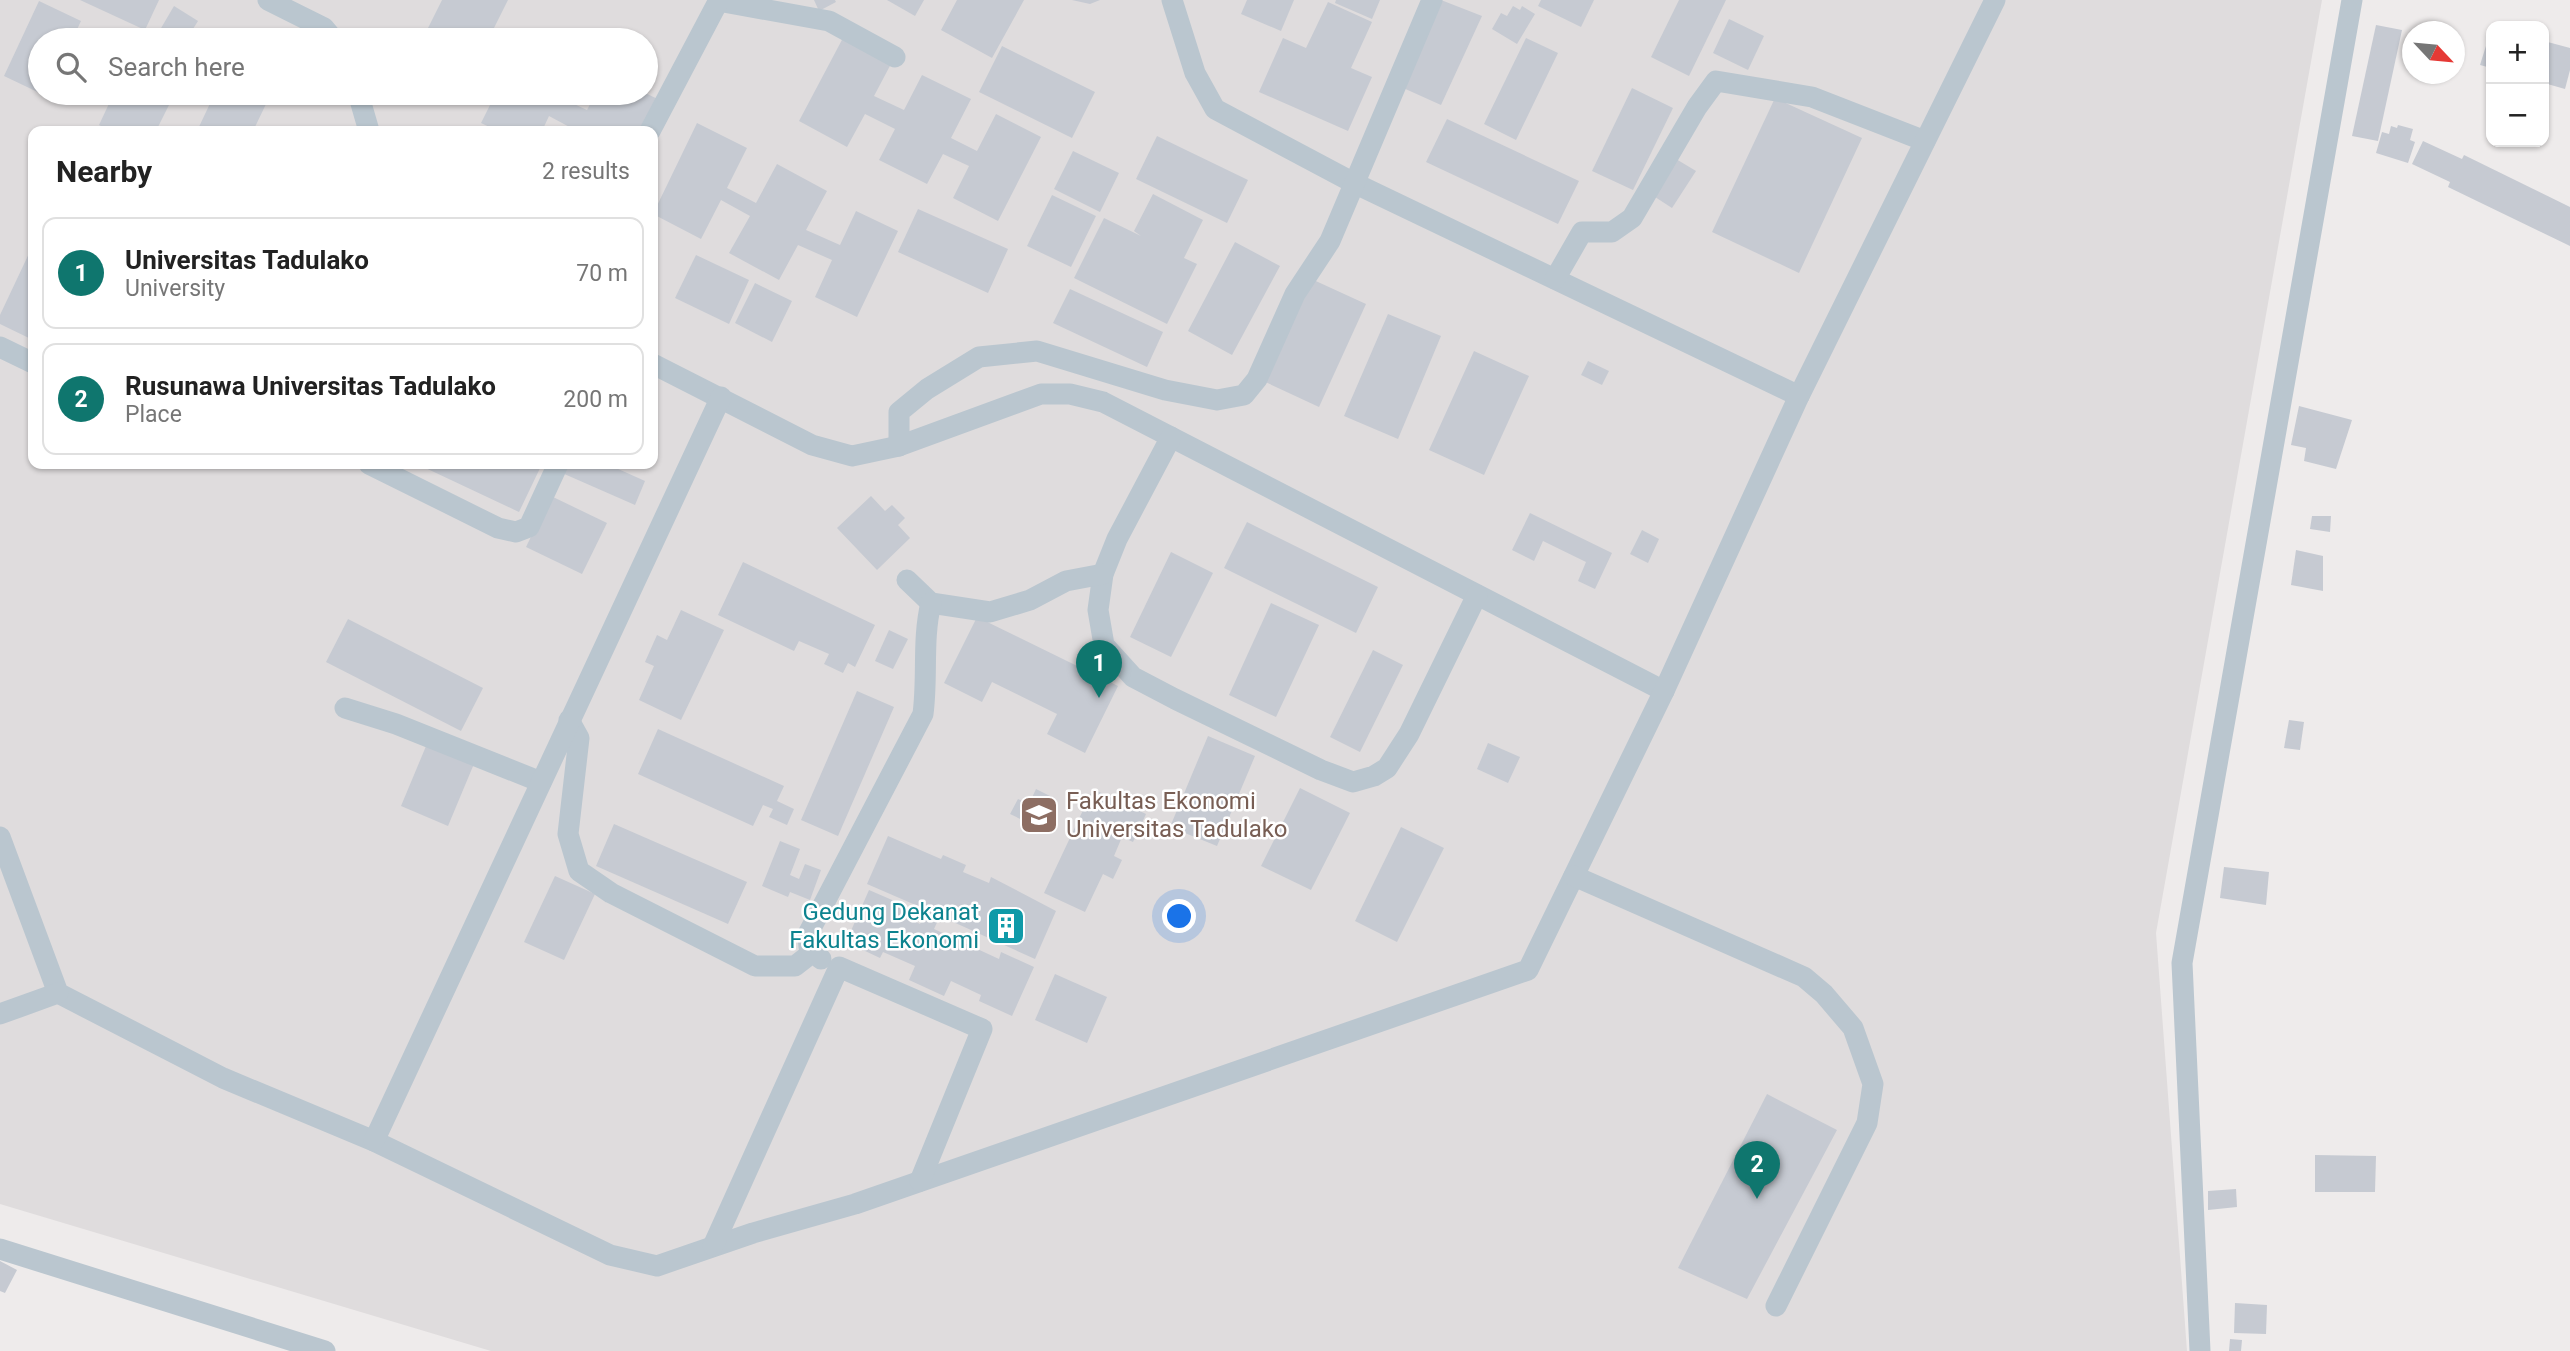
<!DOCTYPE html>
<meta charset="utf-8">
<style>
body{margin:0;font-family:Roboto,sans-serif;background:#f2f2f2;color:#222}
.controls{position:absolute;right:21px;top:21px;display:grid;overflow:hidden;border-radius:14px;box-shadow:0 2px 5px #0004}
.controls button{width:63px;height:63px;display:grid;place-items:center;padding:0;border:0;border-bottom:2px solid #e0e0e0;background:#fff;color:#222;font:35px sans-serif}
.compass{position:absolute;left:2402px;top:21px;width:63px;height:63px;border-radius:50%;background:#fff;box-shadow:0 2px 5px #0004;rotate:116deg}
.you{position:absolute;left:1180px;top:917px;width:24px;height:24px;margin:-18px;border:5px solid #fff;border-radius:50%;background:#1a73e8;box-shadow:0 0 0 10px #1a73e833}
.badge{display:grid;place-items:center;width:46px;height:46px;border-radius:50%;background:#0f766e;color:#fff;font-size:23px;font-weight:700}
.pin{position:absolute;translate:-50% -58px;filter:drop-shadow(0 2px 4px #0008)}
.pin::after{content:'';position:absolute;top:37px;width:24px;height:21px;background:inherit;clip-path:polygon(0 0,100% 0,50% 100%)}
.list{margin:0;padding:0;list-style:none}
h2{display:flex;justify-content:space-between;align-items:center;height:91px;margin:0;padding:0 28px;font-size:30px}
h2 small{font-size:23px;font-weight:400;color:#767676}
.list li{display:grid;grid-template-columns:46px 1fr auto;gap:21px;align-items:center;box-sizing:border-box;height:112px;margin:0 14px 14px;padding:0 14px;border:2px solid #e0e0e0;border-radius:14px}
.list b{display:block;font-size:26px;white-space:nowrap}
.list p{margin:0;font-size:23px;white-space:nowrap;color:#767676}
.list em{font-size:23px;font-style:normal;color:#767676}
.icon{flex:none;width:38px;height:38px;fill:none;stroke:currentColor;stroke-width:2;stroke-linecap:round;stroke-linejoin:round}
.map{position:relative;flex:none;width:2570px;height:1351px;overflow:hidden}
.search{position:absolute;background:#fff;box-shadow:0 2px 5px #0004;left:28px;top:28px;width:630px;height:77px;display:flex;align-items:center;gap:18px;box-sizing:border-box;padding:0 24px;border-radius:38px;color:#767676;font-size:26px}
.panel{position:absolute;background:#fff;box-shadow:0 2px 5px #0004;left:28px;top:126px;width:630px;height:343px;border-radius:14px}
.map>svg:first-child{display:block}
</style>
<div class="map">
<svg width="2570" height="1351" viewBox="0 0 2570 1351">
<rect width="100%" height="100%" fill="#eeebeb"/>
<path fill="#dfdcdd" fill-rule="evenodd" d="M0,0h2322l-166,933 31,418h-1696l-491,-147zM40,40h606v53h-606zM33,131h620v333h-620z"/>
<g fill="#c6cad2">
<path d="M80,0h79l-14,30z"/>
<path d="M442,0h66l-20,40h-66z"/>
<path d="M814,0h21l1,2 -17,9z"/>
<path d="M887,0h37l-9,16z"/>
<path d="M957,0h67l-32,58 -51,-28z"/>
<path d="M1072,0h28l-10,4z"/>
<path d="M1247,0h47l-13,31 -40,-17z"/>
<path d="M1336,0h44l-8,19 -37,-16z"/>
<path d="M1441,0l41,16 -41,89 -40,-18z"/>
<path d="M1541,0h53l-13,27 -43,-21z"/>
<path d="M1679,0h47l-37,76 -38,-19z"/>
<path d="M39,1l42,20 -9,19h-32v53h7l-1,3 -42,-20z"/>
<path d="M1328,2l44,20 -21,46 21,9 -24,54 -89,-39 24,-54 23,10z"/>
<path d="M174,6l24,15 -12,19h-21l-8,-5z"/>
<path d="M1513,6l7,4 2,-4 13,8 -18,30 -25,-15 9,-16 6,3z"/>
<path d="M1729,19l35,17 -16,34 -35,-17z"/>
<path d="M2376,25l26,5 -24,111 -26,-5z"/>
<path d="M2491,30v38l-11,-3z"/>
<path d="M844,36l48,26 -18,34 30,14 18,-35 49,24 -20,39 26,13 19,-37 45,23 -43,84 -45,-23 16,-32 -26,-12 -16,30 -48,-24 16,-31 -30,-15 -18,33 -48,-26z"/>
<path d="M1526,38l32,15 -42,87 -32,-16z"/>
<path d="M2544,41l26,7v22l-5,19 -21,-6z"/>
<path d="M1002,46l93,46 -23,46 -93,-46z"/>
<path d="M1632,88l41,20 -40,82 -41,-19z"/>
<path d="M114,93h61l-19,38h-45l-12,-6z"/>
<path d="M215,93h33l19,9 -14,29h-56z"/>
<path d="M496,93h65l-2,4 28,13 9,-17h49l17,8 -15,30h-70l-28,-15 -7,15h-44l-17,-8z"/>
<path d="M1775,98l87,40 -63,135 -87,-41z"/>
<path d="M1447,119l132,62 -21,43 -132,-62z"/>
<path d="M697,123l50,25 -20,40 29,15 21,-39 50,27 -21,39 34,15 16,-34 42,20 -41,86 -42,-20 17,-37 -34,-15 -19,35 -50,-27 21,-37 -29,-16 -20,39 -48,-25z"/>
<path d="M2398,125l15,4 -3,11 5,2 -7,21 -32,-10 6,-21 7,2 2,-8 6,2z"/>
<path d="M1157,136l91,44 -21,43 -91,-44z"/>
<path d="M2423,141l39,18 2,-4 106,52v39l-122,-59 2,-5 -38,-18z"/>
<path d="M1073,151l46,22 -19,39 -46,-23z"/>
<path d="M1676,159l20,12 -24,37 -20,-13z"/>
<path d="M1153,194l50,26 -19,38 13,6 -30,60 -93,-46 30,-60 37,18 -7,-5z"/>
<path d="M1052,195l44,21 -25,51 -44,-21z"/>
<path d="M918,209l90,40 -20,44 -90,-41z"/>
<path d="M1235,242l45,24 -48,89 -44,-24z"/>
<path d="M33,245v95l-33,-16v-9z"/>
<path d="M696,255l53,25 -20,44 -54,-26z"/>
<path d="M1307,277l59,27 -47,103 -60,-28z"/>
<path d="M755,283l37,18 -20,41 -37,-19z"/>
<path d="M1070,289l93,43 -16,35 -94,-44z"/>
<path d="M1388,314l53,22 -43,103 -54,-23z"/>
<path d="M1474,351l55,25 -45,99 -55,-25z"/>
<path d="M1588,361l21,10 -7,14 -21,-10z"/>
<path d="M2299,406l53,14 -16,49 -32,-8 2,-13 -15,-3z"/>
<path d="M417,464h125l-23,48z"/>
<path d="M566,464h41l38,17 -10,24 -73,-32z"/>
<path d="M551,496l56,27 -25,51 -56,-27z"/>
<path d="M871,496l14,15 7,-6 13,13 -7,7 12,13 -33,32 -40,-42z"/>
<path d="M1530,513l82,40 -17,36 -17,-8 8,-19 -43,-21 -9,20 -22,-11z"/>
<path d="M2312,516h19l-1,16 -20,-3z"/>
<path d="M1247,522l131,65 -22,46 -132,-65z"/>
<path d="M1642,530l17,9 -11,24 -18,-9z"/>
<path d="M2296,550l27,6v35l-32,-6z"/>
<path d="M1171,552l42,21 -42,84 -41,-20z"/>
<path d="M743,562l132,63 -20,42 -7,-4 -5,10 -19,-9 5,-10 -30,-13 -5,10 -76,-36z"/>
<path d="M1271,603l48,22 -43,92 -47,-22z"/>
<path d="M681,610l43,20 -43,90 -42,-20 15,-34 -9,-4 12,-27 10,5z"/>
<path d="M977,617l141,69 -33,67 -38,-19 10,-20 -65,-32 -10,20 -38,-19z"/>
<path d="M348,619l135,69 -22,43 -135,-69z"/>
<path d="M889,630l19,9 -15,30 -18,-8z"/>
<path d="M1373,650l30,15 -43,87 -30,-15z"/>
<path d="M857,691l37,16 -56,129 -37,-16z"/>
<path d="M2289,720l15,2 -4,28 -16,-2z"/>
<path d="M658,729l126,57 -7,15 17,8 -7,16 -18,-8 4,-8 -10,-4 -10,21 -115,-52z"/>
<path d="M1208,736l47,20 -38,90 -47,-19z"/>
<path d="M429,739l47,20 -28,67 -47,-20z"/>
<path d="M1488,743l32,14 -12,26 -31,-14z"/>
<path d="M1300,788l50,25 -39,77 -50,-24z"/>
<path d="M1036,789l18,9 -15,30 -29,-14 8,-15 11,5z"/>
<path d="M1093,789l53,25 -13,28 -11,-5 -8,19 8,4 -9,19 -10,-5 -18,38 -41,-19z"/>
<path d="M614,824l133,58 -19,42 -132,-58z"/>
<path d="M1401,827l43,21 -47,94 -42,-21z"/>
<path d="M888,836l53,23 2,-4 23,10 -3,7 26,11 2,-6 65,34 -21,48 -95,-43 -6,13 65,30 2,-7 33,15 -22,49 -33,-15 2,-6 -30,-14 -7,15 -35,-16 6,-14 -32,-14 -3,6 -34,-16 23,-52 37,16 -4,9 18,9 7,-14 -60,-26z"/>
<path d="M780,841l20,8 -10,26 9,4 6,-15 16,6 -11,30 -20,-8 -2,5 -26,-11z"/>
<path d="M2224,867l45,5 -3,33 -46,-7z"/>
<path d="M555,876l40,18 -31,66 -40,-18z"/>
<path d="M1055,974l52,23 -20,46 -52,-23z"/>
<path d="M1767,1094l70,36 -90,169 -69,-31z"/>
<path d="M2315,1155l61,1 -1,36h-60z"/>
<path d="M2236,1189l1,18 -29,3v-19z"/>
<path d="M0,1261l17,9 -12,23 -5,-2z"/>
<path d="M2235,1303l32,2 -1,29 -32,-1z"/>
<path d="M2230,1339l12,1 -1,11h-12z"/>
</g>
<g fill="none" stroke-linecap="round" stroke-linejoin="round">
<g stroke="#bac6cf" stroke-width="21">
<path d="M268,0l56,28 10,12"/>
<path d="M1172,0l23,73 20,36 139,74 445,213"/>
<path d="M718,1l111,20 66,36"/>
<path d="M358,93l11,38"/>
<path d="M650,131l69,-131"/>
<path d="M1555,279l27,-47h30l20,-14 65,-111 19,-26 96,16 113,44"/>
<path d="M0,347l33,16"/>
<path d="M653,364l159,81 40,11 47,-10 142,-52h29l33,8 561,289"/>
<path d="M1171,437l-54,102 -14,35 -5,36 6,35 29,32 42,22 146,71 32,12 21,-6 13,-8 22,-34 68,-139"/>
<path d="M899,446v-34l28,-23 52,-32 58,-6 128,39 52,10 27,-5 13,-16 38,-85 35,-53 102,-241"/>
<path d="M369,464l129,64 18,4 13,-5 29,-63"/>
<path d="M907,580l24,23 59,9 40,-12 36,-19 37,-7"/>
<path d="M345,708l51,16 145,58"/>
<path d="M569,720l10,18 -11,96 11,37 32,22 144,73h40l18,-14"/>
<path d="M0,837l58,156 165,85 151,63 236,114 47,11 96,-33 102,-29 673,-234 136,-279 135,-295 196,-396"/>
<path d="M1574,876l230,101 20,17 29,34 20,56 -6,39 -91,183"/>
<path d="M821,959l-12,-12 -1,-13 115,-220c5,-38 -1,-74 8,-111"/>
<path d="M0,1014l58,-21"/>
<path d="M374,1141l347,-744"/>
<path d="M713,1246l126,-279 143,62 -62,152"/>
<path d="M0,1249l325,102"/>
<path d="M2200,1351l-18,-388 170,-963"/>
</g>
</g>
<defs>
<symbol id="university-square" viewBox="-11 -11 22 22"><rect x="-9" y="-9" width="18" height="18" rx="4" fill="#8d6e63" stroke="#fff"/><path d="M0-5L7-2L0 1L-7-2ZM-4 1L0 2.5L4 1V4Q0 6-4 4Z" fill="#fff"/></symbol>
<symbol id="building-square" viewBox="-11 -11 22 22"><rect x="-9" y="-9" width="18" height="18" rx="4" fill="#0f9aa8" stroke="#fff"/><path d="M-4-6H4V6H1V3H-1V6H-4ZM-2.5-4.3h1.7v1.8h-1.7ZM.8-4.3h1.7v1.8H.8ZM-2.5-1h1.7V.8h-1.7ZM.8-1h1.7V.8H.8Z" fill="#fff"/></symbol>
</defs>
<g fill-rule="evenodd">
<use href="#university-square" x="1017" y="793" width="44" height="44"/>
<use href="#building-square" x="984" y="904" width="44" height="44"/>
</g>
<g text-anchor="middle" stroke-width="5" stroke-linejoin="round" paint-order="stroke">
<g font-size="24" fill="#785e54" stroke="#fff" text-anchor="start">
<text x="1066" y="809">Fakultas Ekonomi<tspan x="1066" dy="28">Universitas Tadulako</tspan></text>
</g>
<g font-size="24" fill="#0d838f" stroke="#fff" text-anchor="end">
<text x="979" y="920">Gedung Dekanat<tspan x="979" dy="28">Fakultas Ekonomi</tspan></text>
</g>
</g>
</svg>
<div class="controls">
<button>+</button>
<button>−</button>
</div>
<svg class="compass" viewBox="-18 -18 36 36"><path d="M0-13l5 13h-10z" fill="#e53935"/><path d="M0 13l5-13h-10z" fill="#767676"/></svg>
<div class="you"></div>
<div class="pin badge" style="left:1099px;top:698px">1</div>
<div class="pin badge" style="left:1757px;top:1199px">2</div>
<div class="search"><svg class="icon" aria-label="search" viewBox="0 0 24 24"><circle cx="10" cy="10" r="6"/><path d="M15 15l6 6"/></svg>Search here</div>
<section class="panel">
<h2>Nearby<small>2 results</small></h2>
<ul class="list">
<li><span class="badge">1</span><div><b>Universitas Tadulako</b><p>University</p></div><em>70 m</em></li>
<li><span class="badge">2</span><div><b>Rusunawa Universitas Tadulako</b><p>Place</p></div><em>200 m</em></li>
</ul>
</section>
</div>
